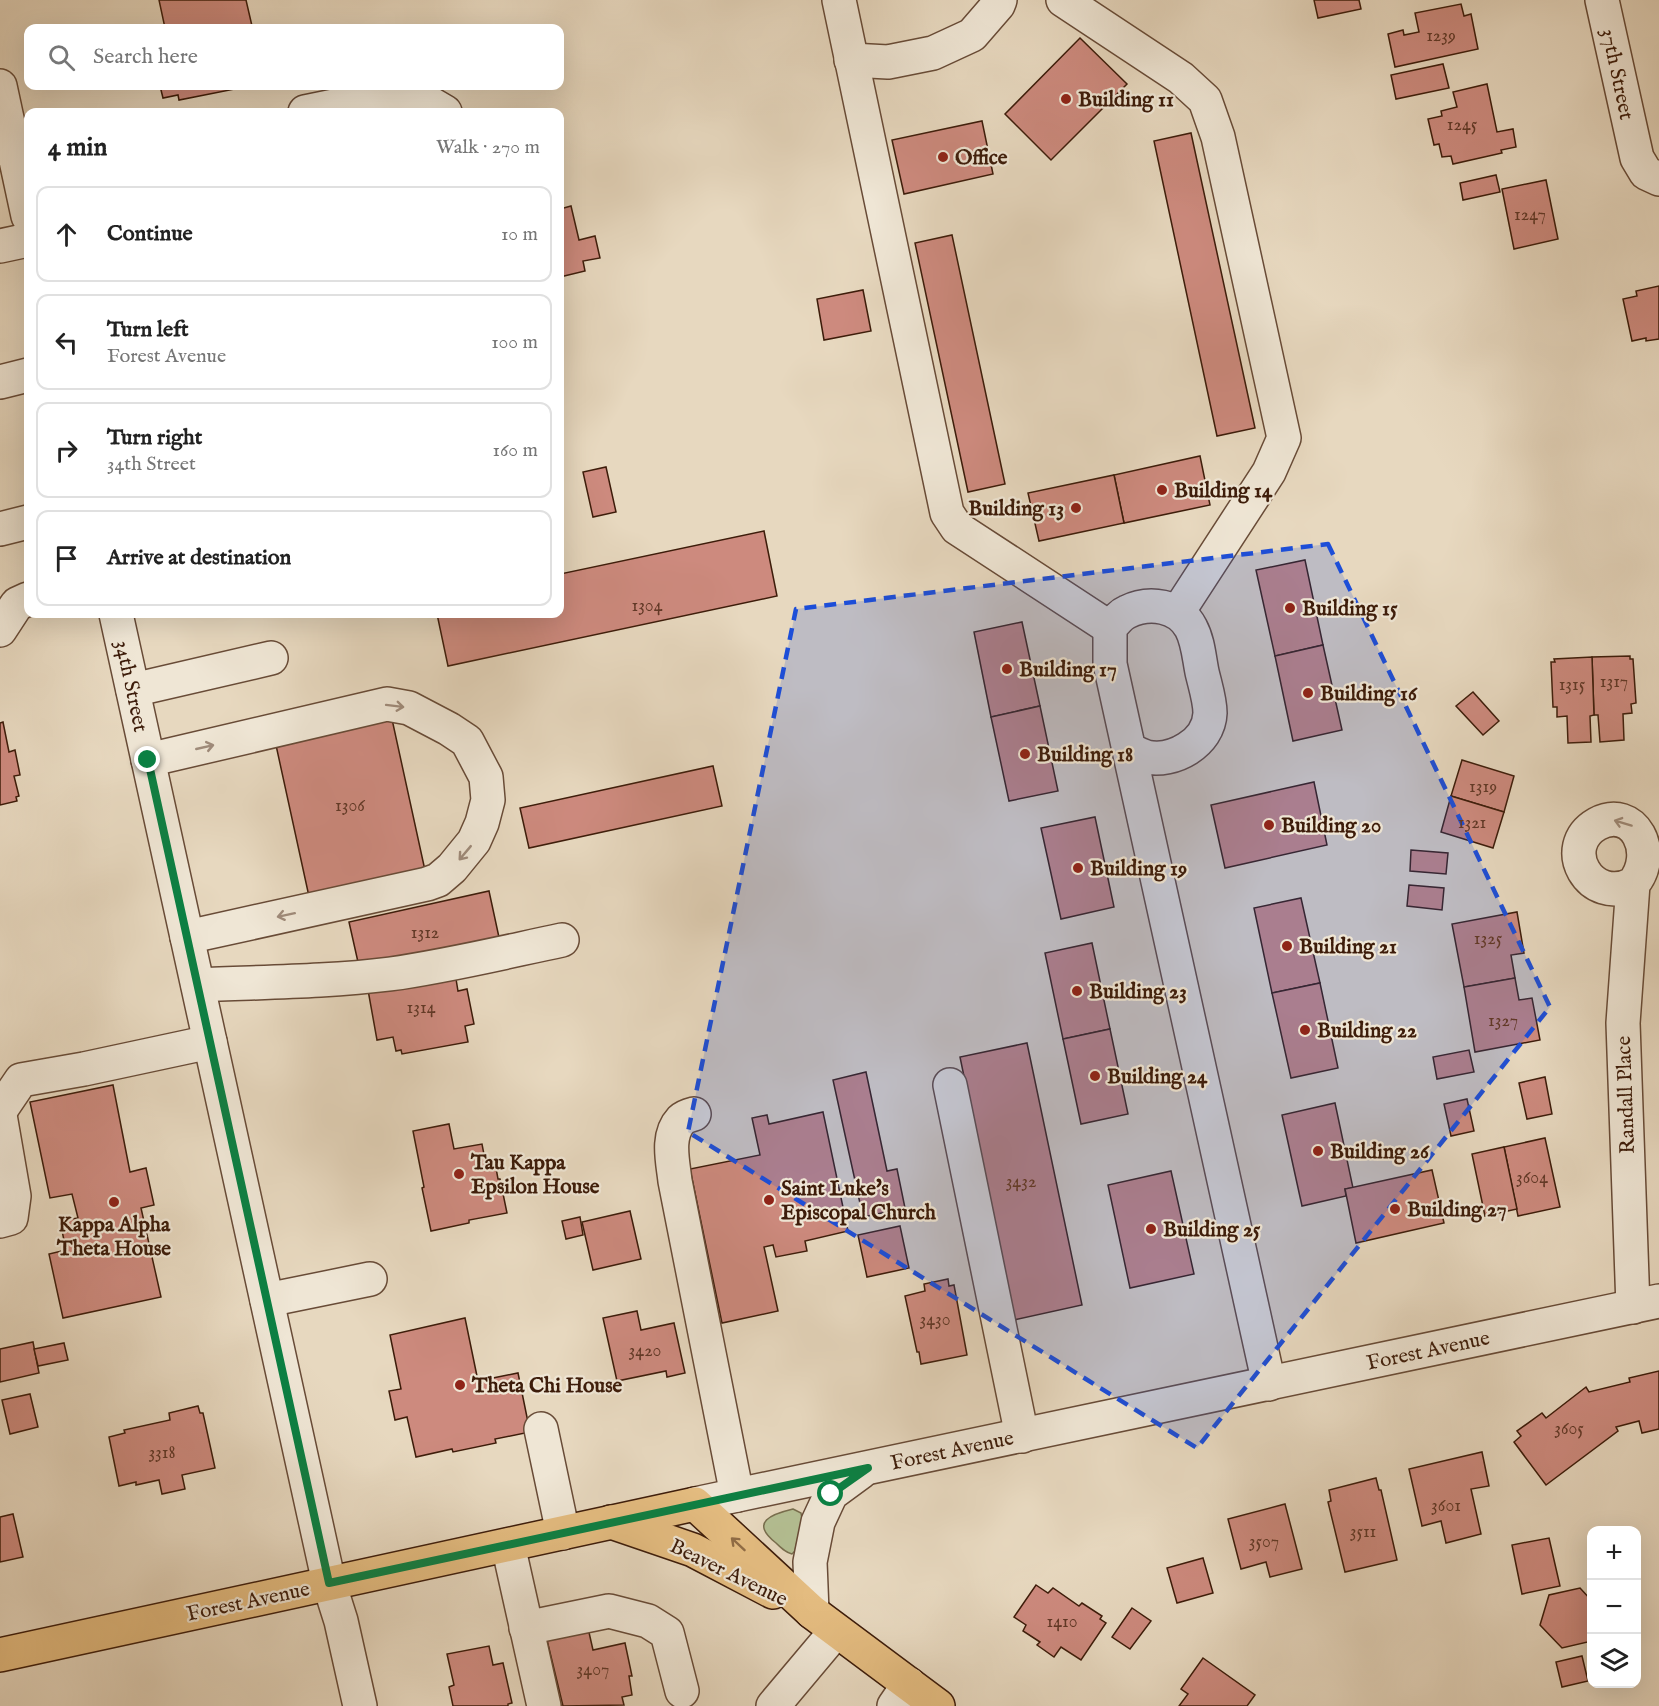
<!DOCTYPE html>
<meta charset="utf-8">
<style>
body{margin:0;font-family:"IM FELL English",serif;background:#f2f2f2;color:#222}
.controls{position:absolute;right:18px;bottom:18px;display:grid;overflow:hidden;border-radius:12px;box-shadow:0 6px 24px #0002}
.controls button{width:54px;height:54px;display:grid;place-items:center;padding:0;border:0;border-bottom:2px solid #e0e0e0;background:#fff;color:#222;font:30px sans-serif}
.stop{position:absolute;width:18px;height:18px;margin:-14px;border:4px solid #0b8043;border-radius:50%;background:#fff}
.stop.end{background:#0b8043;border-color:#fff;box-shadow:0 2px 6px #0008}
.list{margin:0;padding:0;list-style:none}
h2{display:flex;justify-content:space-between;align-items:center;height:78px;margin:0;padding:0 24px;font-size:26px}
h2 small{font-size:20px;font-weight:400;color:#767676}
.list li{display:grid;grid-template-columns:39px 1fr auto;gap:18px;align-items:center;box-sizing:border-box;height:96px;margin:0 12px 12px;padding:0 12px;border:2px solid #e0e0e0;border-radius:12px}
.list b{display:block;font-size:22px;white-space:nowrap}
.list p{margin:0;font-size:20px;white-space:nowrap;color:#767676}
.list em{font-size:20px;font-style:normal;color:#767676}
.icon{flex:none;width:33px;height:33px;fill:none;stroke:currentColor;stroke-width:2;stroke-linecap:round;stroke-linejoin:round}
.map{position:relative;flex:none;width:1659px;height:1706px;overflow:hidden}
.search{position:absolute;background:#fff;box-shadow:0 6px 24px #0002;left:24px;top:24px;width:540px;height:66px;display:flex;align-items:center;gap:15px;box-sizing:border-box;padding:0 21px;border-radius:12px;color:#767676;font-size:22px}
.panel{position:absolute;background:#fff;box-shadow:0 6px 24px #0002;left:24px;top:108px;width:540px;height:510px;border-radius:12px}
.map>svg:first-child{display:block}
</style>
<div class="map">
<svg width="1659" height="1706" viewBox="0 0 1659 1706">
<rect width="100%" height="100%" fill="#e7d8bf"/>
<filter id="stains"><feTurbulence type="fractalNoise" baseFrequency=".00333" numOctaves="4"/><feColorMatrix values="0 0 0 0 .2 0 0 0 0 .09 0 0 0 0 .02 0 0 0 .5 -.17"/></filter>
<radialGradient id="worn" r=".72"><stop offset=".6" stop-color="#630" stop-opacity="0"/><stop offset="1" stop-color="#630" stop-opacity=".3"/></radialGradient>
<path fill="#b4bf93" stroke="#786e4e" stroke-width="1.5" d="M793,1509l8,4 1,5 -7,33 -3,3c-7,-2 -11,-6 -16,-11 -27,-21 -4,-29 17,-34z"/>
<g fill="#cd8a7e" stroke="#3d1c0a" stroke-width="1.5">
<path d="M159,0h87l6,26 -13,2h-74z"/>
<path d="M1314,0h45l2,9 -43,9z"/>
<path d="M1461,4l3,12 7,-2 7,35 -83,18 -7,-33 15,-4 1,5 15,-3 -4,-19z"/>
<path d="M1080,38l47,46 -76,76 -46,-46z"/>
<path d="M1443,64l6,24 -53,11 -5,-24z"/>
<path d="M1487,84l10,48 16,-3 3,18 -15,3 1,3 -49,11 -2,-8 -9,1 -3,-13 -5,1 -6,-26 14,-3 -1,-5 16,-4 -4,-15z"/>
<path d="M160,86h80v2l-61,12 -1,-5 -15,3z"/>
<path d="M982,121l11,53 -89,20 -12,-54z"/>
<path d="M1191,133l64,295 -38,8 -63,-295z"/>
<path d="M1496,175l4,17 -37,8 -3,-17z"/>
<path d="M1546,180l12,59 -44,10 -12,-60z"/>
<path d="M571,206l8,34 16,-4 5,22 -17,3 2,10 -25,6v-68z"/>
<path d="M952,235l53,249 -37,8 -53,-249z"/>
<path d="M1659,286v53l-13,2v-3l-14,3 -9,-42 14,-3 -1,-5z"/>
<path d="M863,290l8,41 -47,9 -7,-41z"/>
<path d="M1200,456l10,49 -86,18 -10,-48z"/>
<path d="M606,467l10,45 -23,5 -10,-45z"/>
<path d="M1114,475l10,48 -85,18 -11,-48z"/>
<path d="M764,531l13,65 -329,70 -11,-52h123v-40z"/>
<path d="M1305,560l18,85 -48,11 -19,-86z"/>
<path d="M1022,622l18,84 -49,11 -17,-85z"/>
<path d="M1323,645l19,85 -49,11 -18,-85z"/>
<path d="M1630,656v3h3l3,44 -5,1 1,9 -9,1 1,26 -24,2 -2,-27h-4l-2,-58z"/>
<path d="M1592,657l2,58 -4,1 1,26 -23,1 -1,-27 -10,1v-10h-4l-2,-45h4l-1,-3z"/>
<path d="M1473,692l26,29 -16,14 -27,-29z"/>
<path d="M1040,706l18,85 -49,10 -18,-84z"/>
<path d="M390,710l36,165 -116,26 -36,-165z"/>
<path d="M3,722l6,30 6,-2 5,25 -6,1 5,20 -3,1 1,4 -17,4v-82z"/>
<path d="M1462,760l52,16 -10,36 -53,-16z"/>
<path d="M713,766l9,40 -193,42 -9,-40z"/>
<path d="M1314,782l13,63 -102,23 -14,-63z"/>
<path d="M1451,796l53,16 -11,36 -52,-16z"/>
<path d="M1095,817l19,90 -53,12 -20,-91z"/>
<path d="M1411,850l37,3 -2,21 -36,-3z"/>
<path d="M1409,885l35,3 -2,22 -35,-4z"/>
<path d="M489,891l11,51 -140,29 -11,-49z"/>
<path d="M1301,898l19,85 -48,10 -18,-85z"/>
<path d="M1517,912l7,41 -13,2 4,23 -51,9 -12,-63z"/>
<path d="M1092,943l18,86 -47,10 -18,-86z"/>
<path d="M455,973l3,18 9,-2 7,35 -9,2 3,16 -66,12 -1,-4 -5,1 -3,-14 -16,3 -9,-50z"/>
<path d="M1515,978l4,22 13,-2 8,42 -65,12 -11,-65z"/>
<path d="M1320,983l18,85 -47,10 -19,-85z"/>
<path d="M1110,1029l18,85 -47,10 -18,-85z"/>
<path d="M1027,1043l55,262 -68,15 -54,-263z"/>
<path d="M1469,1050l5,22 -37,7 -4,-22z"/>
<path d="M866,1072l21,99 10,-2 8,39 -42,9 -30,-137z"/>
<path d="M1545,1077l7,37 -25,5 -8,-36z"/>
<path d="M113,1085l17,87 16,-4 8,37 -13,3 20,89 -98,21 -14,-64 17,-4 -6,-29 18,-3 -6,-24 -22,4 -20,-96z"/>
<path d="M1467,1099l7,32 -23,5 -7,-32z"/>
<path d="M1335,1103l18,85 -8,1 1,7 -44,10 -20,-91z"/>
<path d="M823,1112l25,119 -43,10 2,10 -31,6 -3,-12 -9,2 14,64 -56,12 -32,-154 70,-14 -8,-37 15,-3 2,9z"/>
<path d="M449,1124l5,25 28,-5 5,26 9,-2 2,11h2l7,34 -38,7v3l-38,8 -9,-43 2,-1 -11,-56z"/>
<path d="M1545,1138l15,69 -42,9 -14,-69z"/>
<path d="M1504,1147l13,62 -32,7 -13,-62z"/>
<path d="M1432,1170l12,53 -88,20 -11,-54z"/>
<path d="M1171,1171l23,103 -64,14 -22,-103z"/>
<path d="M630,1211l11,48 -48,11 -11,-48z"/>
<path d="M580,1217l3,18 -17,4 -4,-18z"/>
<path d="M900,1226l9,42 -42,9 -9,-42z"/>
<path d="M948,1279l1,7 5,-1 13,70 -46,9 -2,-12h-2l-12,-56 20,-5 -1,-7z"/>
<path d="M637,1311l4,19 33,-7 11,50 -18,4 -1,-6 -49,10 -14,-63z"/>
<path d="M465,1318l13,63 40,-8 12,59 -35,7 1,4 -43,9 -1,-3 -36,8 -9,-40 -12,3 -6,-29 12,-2 -11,-54z"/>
<path d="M33,1342l6,31 -39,9v-33z"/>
<path d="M64,1343l4,17 -30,6 -4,-17z"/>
<path d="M1659,1371v58l-17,4 -3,-12 -23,6 2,4 -72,54 -32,-43 7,-6 -4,-5 25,-18 4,5 40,-31 3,5 41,-10 -1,-4z"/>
<path d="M30,1394l8,33 -28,7 -8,-34z"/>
<path d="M198,1406l2,7h3l12,55 -33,7 3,14 -23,5 -3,-14 -23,5v-3l-17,4 -10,-49 16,-4 -1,-3 46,-10 -1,-7z"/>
<path d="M1482,1452l7,34 -18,3 10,45 -35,9 -5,-22 -19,5 -13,-57z"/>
<path d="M1376,1478l3,12h2l16,70 -52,12 -17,-70 3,-1 -2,-11z"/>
<path d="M1285,1504l17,65 -32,8 -4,-15 -25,7 -13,-50z"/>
<path d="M13,1514l10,43 -23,5v-45z"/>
<path d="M1549,1538l11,48 -38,8 -10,-49z"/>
<path d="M1203,1558l10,35 -36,10 -10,-35z"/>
<path d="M1036,1585l12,8 5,-5 26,18 3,-3 20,13 -2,3 6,4 -25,37 -20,-13 -7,10 -17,-12 3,-3 -17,-11 3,-6 -12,-8z"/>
<path d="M1580,1588l12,13v40l-30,7 -22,-23 9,-30z"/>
<path d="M1132,1608l19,13 -21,28 -18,-12z"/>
<path d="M588,1628l5,22 32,-7 7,33h-3l3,19 -10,2 2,8 -61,1 -17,-70z"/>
<path d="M489,1646l4,19 10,-2 9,40 -4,1v2h-55l-4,-19 5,-2 -7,-31z"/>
<path d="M1582,1656l6,25 -26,6 -6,-25z"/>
<path d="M1203,1658l52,37 -8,11h-68l9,-12 -7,-5z"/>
</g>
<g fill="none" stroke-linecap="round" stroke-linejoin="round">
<defs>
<g id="minor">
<path d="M839,0l108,513 10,15 153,100"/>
<path d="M1063,0l118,78 24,22 13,37 66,301 -15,34 -91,140"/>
<path d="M1602,0l35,158 9,15 13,6"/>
<path d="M851,60l37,2 45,-9 39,-18 26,-30 2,-5"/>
<path d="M0,86l28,130"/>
<path d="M305,112l78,-16 45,6 17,10"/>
<path d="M0,246l28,-6"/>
<path d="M0,382l28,-7"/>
<path d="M0,529l28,-7"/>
<path d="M116,614l213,969 12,38 19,85"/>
<path d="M0,630l17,-26 11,-5"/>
<path d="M133,690l138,-32"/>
<path d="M1129,749c5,3 11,6 17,8 27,6 63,-14 64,-44 0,-13 -5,-28 -8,-41 -3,-15 -4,-31 -11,-44 -12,-23 -42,-27 -64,-16 -7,3 -12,10 -17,16v36l159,720"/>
<path d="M148,760l239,-56 22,4 40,21 18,12 19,36 2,23 -6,23 -8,18 -22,27 -14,12 -11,4 -240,53"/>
<path d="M1633,884c-43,22 -76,-37 -36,-60 37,-20 62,29 36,60l-10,139 10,284"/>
<path d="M198,985c64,-3 128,-3 192,-11 58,-8 115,-22 172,-34"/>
<path d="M950,1085l72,351"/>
<path d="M0,1111l21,-31 63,-11 126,-27"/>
<path d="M694,1114c-4,1 -10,3 -13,6 -15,16 -8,42 -6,61l62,314"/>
<path d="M0,1115l14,81 -3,22 -11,3"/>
<path d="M267,1300l103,-21"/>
<path d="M541,1429l22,104"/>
<path d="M695,1504l964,-203"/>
<path d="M508,1545l36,161"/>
<path d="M812,1612l-2,-50 8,-40 13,-28 30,-22"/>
<path d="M526,1628l83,-17 39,10 19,12 15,58"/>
<path d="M773,1706l63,-75"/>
<path d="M894,1706l15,-22"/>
</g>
<g id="major">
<path d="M611,1522l82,28 80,42"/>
<path d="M0,1655l695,-151 117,108 126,94"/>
</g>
</defs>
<use href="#minor" stroke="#684b37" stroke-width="36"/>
<use href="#major" stroke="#3d1c0a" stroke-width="36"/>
<use href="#minor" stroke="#efe6d5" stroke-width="33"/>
<use href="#major" stroke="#e4bc80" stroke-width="33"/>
</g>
<defs><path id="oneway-shaft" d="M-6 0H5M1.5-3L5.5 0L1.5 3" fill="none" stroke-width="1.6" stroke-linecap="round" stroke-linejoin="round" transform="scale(1.5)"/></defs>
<g stroke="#9f8b7a">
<use href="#oneway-shaft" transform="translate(395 706) rotate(7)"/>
<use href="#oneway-shaft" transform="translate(205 747) rotate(-13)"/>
<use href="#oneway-shaft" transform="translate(1623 823) rotate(-163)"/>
<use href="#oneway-shaft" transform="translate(465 853) rotate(130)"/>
<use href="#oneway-shaft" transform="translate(286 915) rotate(168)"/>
</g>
<use stroke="#906c45" href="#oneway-shaft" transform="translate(738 1544) rotate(-137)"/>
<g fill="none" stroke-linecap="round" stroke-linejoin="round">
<path stroke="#0b8043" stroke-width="8" d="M148,760l181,823 539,-115 -37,26"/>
</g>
<path fill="#1d4ed8" fill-opacity="0.2" stroke="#1d4ed8" stroke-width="4.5" stroke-dasharray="12 8" stroke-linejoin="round" d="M1328,544l222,463 -353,441 -509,-316 108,-523z"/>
<g fill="#8f2418" stroke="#efe6d5" stroke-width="2">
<circle cx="1066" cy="99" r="6"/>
<circle cx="943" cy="157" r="6"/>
<circle cx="1162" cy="490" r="6"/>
<circle cx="1076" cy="508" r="6"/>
<circle cx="1290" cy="608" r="6"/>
<circle cx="1007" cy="669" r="6"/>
<circle cx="1308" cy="693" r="6"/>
<circle cx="1025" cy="754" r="6"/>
<circle cx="1269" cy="825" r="6"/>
<circle cx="1078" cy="868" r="6"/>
<circle cx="1287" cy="946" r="6"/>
<circle cx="1077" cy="991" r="6"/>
<circle cx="1305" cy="1030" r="6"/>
<circle cx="1095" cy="1076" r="6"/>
<circle cx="1318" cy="1151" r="6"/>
<circle cx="459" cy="1174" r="6"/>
<circle cx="769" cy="1200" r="6"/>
<circle cx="114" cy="1202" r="6"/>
<circle cx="1395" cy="1209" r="6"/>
<circle cx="1151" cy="1229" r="6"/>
<circle cx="460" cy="1385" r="6"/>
</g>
<g text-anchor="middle" stroke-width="4.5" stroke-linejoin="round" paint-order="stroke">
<g font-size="18" fill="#613827">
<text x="1441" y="41">1239</text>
<text x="1462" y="130">1245</text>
<text x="1530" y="220">1247</text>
<text x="647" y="611">1304</text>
<text x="1614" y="687">1317</text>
<text x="1572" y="690">1315</text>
<text x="1483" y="792">1319</text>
<text x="350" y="811">1306</text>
<text x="1472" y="828">1321</text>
<text x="425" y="938">1312</text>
<text x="1488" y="944">1325</text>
<text x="421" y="1013">1314</text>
<text x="1503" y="1026">1327</text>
<text x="1532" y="1183">3604</text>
<text x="1021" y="1187">3432</text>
<text x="935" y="1325">3430</text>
<text x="645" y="1356">3420</text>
<text x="1569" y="1434">3605</text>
<text x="162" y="1458">3318</text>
<text x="1446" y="1511">3601</text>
<text x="1363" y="1537">3511</text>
<text x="1264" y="1547">3507</text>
<text x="1062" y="1627">1410</text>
<text x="593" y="1675">3407</text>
</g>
<g font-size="21" fill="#3d1c0a" stroke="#efe6d5">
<text transform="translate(1618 74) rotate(78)" y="7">37th Street</text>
<text transform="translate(132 686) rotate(78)" y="7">34th Street</text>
<text transform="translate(1625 1095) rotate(-92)" y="7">Randall Place</text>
<text transform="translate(1428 1350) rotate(-12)" y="7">Forest Avenue</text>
<text transform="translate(952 1450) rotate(-12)" y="7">Forest Avenue</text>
<text transform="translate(729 1572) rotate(26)" y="7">Beaver Avenue</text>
<text transform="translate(248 1601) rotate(-12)" y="7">Forest Avenue</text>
</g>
<g font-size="21" font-weight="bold" fill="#3d1c0a" stroke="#efe6d5" text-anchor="start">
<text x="1078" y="106">Building 11</text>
<text x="955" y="164">Office</text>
<text x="1174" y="497">Building 14</text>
<text x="1064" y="515" text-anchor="end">Building 13</text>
<text x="1302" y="615">Building 15</text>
<text x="1019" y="676">Building 17</text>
<text x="1320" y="700">Building 16</text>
<text x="1037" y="761">Building 18</text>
<text x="1281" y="832">Building 20</text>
<text x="1090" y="875">Building 19</text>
<text x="1299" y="953">Building 21</text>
<text x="1089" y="998">Building 23</text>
<text x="1317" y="1037">Building 22</text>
<text x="1107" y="1083">Building 24</text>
<text x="1330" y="1158">Building 26</text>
<text x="471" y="1169">Tau Kappa<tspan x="471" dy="24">Epsilon House</tspan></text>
<text x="781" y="1195">Saint Luke's<tspan x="781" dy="24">Episcopal Church</tspan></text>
<text x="1407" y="1216">Building 27</text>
<text x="114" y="1231" text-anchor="middle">Kappa Alpha<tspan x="114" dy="24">Theta House</tspan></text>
<text x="1163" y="1236">Building 25</text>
<text x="472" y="1392">Theta Chi House</text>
</g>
</g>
<rect width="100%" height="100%" filter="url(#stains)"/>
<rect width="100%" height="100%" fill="url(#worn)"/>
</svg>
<div class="controls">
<button>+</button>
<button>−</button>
<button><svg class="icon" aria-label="layers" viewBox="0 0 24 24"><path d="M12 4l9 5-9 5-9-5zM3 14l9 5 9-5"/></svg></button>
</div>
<div class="stop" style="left:831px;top:1494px"></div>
<div class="stop end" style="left:148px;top:760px"></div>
<div class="search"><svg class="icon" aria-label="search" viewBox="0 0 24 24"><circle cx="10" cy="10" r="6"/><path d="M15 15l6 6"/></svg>Search here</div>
<section class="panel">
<h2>4 min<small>Walk · 270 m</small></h2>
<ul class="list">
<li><svg class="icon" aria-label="ahead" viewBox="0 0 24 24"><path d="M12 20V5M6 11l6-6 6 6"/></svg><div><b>Continue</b></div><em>10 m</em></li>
<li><svg class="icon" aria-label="left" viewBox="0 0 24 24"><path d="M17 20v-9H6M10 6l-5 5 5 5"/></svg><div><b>Turn left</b><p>Forest Avenue</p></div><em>100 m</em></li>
<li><svg class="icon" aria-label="right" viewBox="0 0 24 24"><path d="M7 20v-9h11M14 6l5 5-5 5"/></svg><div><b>Turn right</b><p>34th Street</p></div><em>160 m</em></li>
<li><svg class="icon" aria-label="arrive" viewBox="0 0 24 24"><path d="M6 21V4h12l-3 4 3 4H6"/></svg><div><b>Arrive at destination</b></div></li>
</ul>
</section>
</div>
